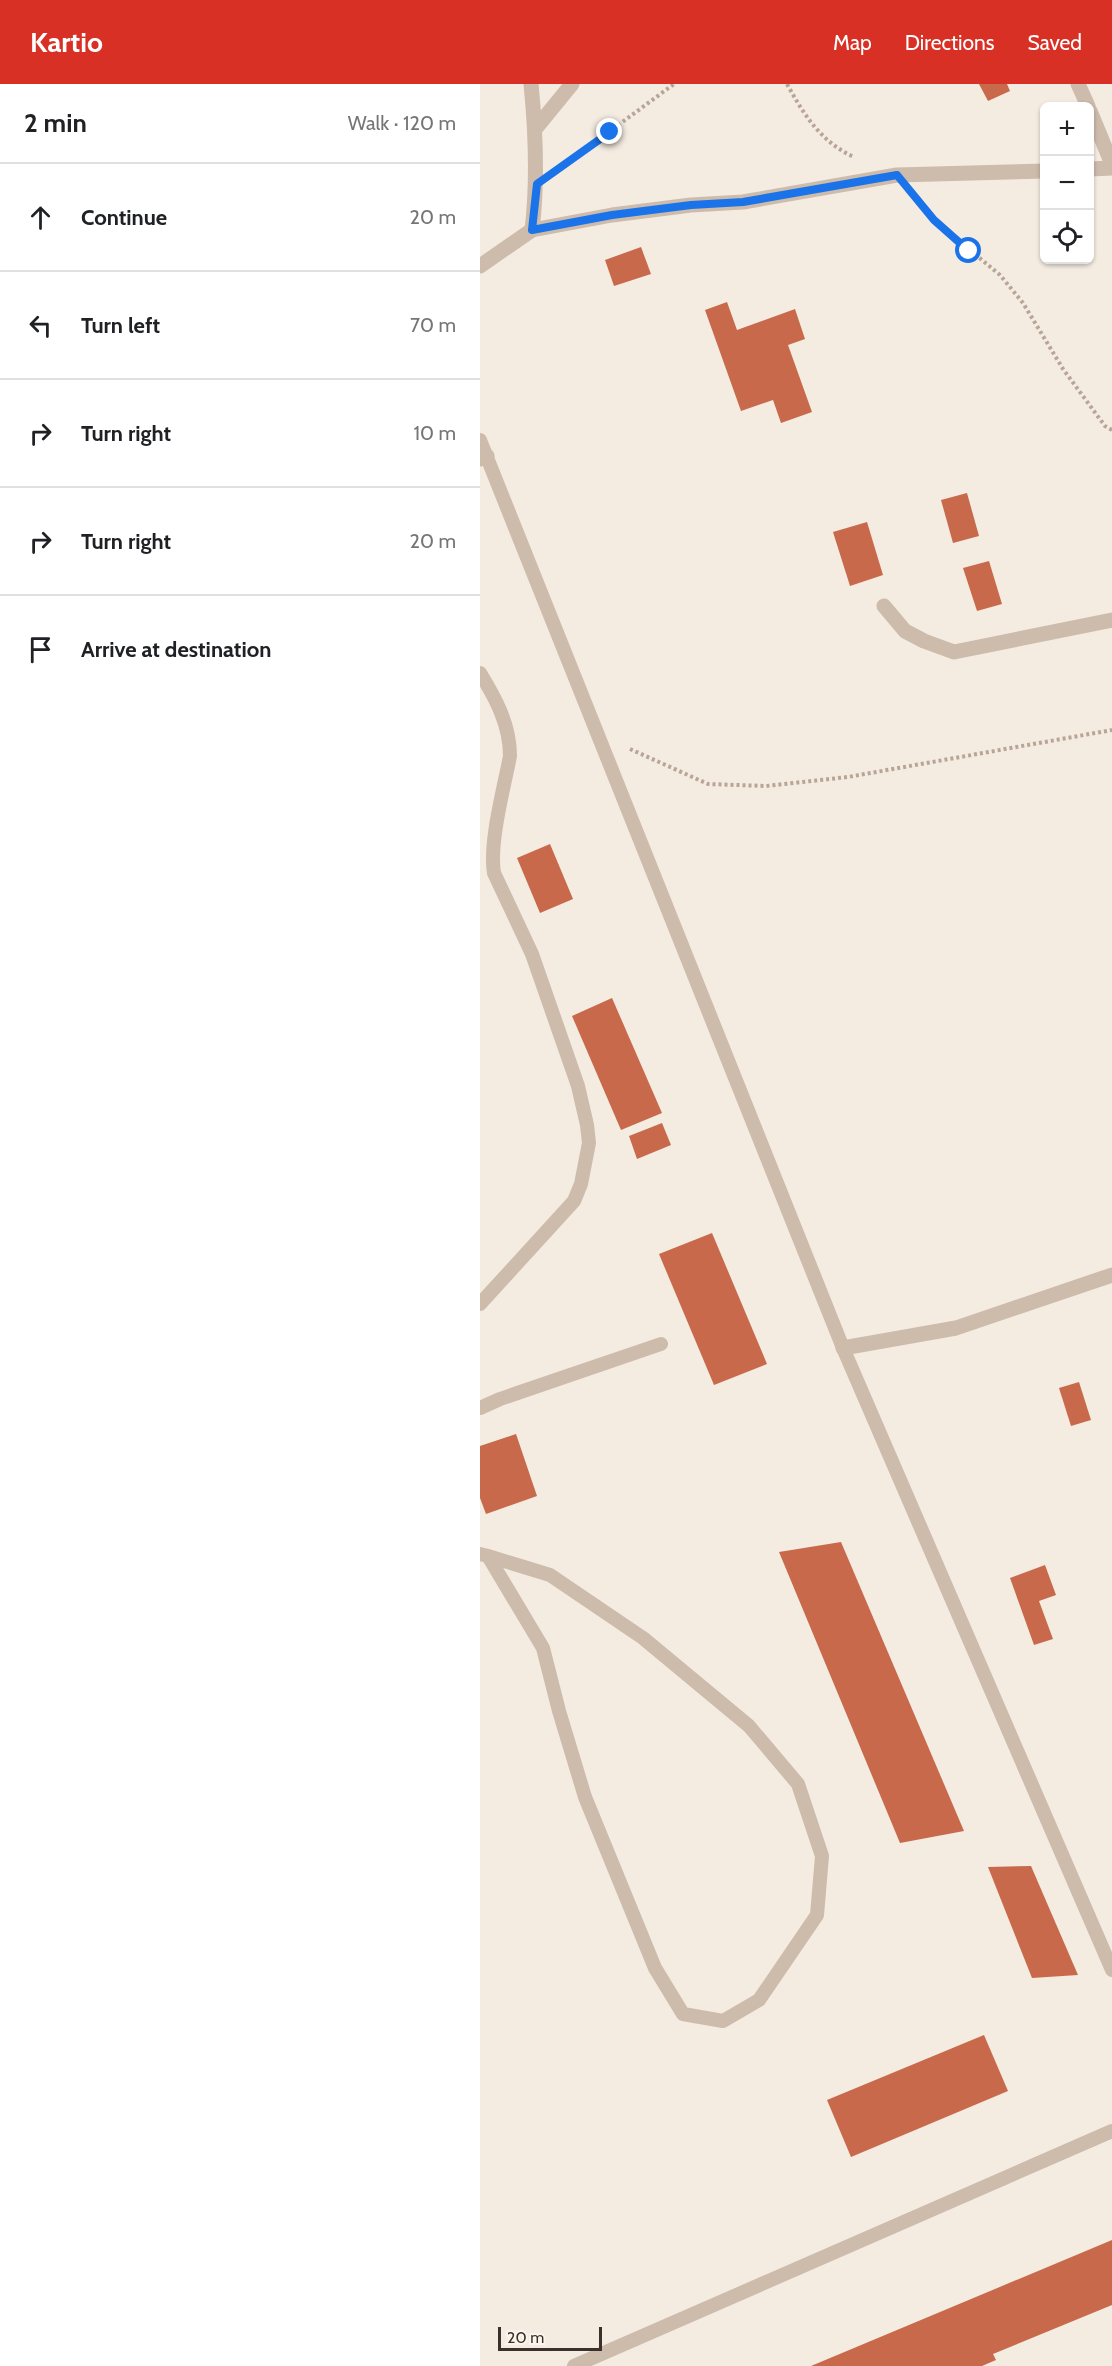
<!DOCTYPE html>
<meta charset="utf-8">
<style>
body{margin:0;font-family:Cabin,sans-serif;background:#f2f2f2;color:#202124}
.controls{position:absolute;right:18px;top:18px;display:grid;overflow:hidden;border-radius:9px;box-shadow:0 2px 4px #0004}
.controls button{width:54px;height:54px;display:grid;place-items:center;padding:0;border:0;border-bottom:2px solid #e0e0e0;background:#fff;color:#202124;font:30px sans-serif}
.scale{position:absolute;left:18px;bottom:15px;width:104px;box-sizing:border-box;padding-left:6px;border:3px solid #3b302b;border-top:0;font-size:16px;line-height:21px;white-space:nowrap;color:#3b302b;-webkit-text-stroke:4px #fbf5ee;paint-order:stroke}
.stop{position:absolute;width:18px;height:18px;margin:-14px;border:4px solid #1a73e8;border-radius:50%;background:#fff}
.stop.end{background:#1a73e8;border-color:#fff;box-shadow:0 2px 6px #0008}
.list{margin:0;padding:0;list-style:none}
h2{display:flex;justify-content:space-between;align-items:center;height:78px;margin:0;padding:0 24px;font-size:26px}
h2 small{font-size:20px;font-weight:400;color:#757577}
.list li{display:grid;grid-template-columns:39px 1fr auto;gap:18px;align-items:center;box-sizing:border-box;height:108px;padding:0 24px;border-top:2px solid #e0e0e0}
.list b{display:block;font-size:22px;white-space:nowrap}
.list em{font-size:20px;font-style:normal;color:#757577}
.icon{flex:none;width:33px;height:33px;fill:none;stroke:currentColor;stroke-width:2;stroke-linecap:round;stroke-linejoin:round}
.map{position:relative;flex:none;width:632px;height:2282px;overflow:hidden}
header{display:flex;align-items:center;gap:36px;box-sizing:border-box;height:84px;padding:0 30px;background:#d93025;color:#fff}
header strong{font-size:28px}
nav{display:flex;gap:33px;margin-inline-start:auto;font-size:21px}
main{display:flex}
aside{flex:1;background:#fff}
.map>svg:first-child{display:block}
</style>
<header>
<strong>Kartio</strong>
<nav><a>Map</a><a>Directions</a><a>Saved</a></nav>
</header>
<main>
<aside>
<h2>2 min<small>Walk · 120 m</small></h2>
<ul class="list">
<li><svg class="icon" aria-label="ahead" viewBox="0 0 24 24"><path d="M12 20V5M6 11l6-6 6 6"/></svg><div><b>Continue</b></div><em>20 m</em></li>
<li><svg class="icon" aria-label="left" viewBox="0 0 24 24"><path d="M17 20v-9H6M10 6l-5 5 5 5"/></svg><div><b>Turn left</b></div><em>70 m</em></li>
<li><svg class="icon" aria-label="right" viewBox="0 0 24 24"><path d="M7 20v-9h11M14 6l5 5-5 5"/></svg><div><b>Turn right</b></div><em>10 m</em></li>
<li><svg class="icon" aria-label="right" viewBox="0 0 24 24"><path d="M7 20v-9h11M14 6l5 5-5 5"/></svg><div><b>Turn right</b></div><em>20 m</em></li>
<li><svg class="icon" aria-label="arrive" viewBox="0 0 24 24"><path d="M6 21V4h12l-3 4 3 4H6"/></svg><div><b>Arrive at destination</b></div></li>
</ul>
</aside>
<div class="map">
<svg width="632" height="2282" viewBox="0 0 632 2282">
<rect width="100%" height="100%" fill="#f4ebe1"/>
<g fill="#c8694b">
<path d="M499,0h28l3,7 -22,10z"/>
<path d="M161,163l10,27 -37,12 -9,-26z"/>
<path d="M247,218l10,28 58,-21 10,30 -17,6 24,67 -31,11 -8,-23 -32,11 -36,-101z"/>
<path d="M487,409l12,43 -26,7 -12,-43z"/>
<path d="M387,438l16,53 -33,11 -17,-54z"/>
<path d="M509,477l13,43 -25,7 -14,-43z"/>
<path d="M70,760l23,55 -33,14 -23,-55z"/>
<path d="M132,914l50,115 -41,17 -49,-114z"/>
<path d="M182,1039l9,22 -34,14 -8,-23z"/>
<path d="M232,1149l55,131 -53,21 -55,-131z"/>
<path d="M599,1298l12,38 -20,6 -12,-38z"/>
<path d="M36,1350l21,62 -51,18 -6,-16v-52z"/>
<path d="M361,1458l123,289 -64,12 -121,-291z"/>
<path d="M565,1481l11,30 -17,6 14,38 -19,6 -24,-67z"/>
<path d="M551,1782l47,109 -46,3 -44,-111z"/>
<path d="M504,1951l24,56 -157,66 -24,-57z"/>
<path d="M632,2156v65l-119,49 3,6 -14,6h-171z"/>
</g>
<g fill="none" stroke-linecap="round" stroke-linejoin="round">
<g stroke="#b9a596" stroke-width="4" stroke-dasharray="3 3" stroke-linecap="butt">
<path d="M307,0c17,31 34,58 67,73"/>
<path d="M80,84l114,-84"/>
<path d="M438,117l16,19 66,55 23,28 40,66 42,57 7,4"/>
<path d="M150,665l78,35 58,2 82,-9 264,-47"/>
</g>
<g stroke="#cdbbac" stroke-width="14">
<path d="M0,356l363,908 269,622"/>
<path d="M0,589c16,26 30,52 30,83 -6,32 -21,86 -16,117l38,81 46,132 9,39 2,18 -8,41 -7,17 -94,103"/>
<path d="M0,1324l20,-9 161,-55"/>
<path d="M0,1470l8,2 62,19 93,63 106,88 49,58 24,72 -5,59 -58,85 -36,21 -40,-7 -28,-46 -70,-171 -26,-86 -16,-63 -55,-92"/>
<path d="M94,2282l538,-235"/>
</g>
<g stroke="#cdbbac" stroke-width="15">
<path d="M51,0c5,50 7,96 1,146"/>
<path d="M598,0l10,22"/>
<path d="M610,27l22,53"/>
<path d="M56,44l36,-44"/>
<path d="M610,85l22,-1"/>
<path d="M0,182l52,-36 80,-15 79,-10 52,-3 154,-27 147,-4"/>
<path d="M0,375l7,-3"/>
<path d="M404,522l21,25 19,10 30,11 158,-32"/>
<path d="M363,1264l113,-20 156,-53"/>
</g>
</g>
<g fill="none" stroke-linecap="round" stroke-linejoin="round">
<path stroke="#1a73e8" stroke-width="8" d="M130,48l-73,52 -5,46 80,-15 79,-10 52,-3 154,-27 37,45 35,31"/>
</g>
</svg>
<div class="controls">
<button>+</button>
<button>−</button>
<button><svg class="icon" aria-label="locate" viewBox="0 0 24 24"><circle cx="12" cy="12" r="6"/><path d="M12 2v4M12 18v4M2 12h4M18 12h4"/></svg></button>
</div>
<div class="scale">20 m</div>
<div class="stop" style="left:489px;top:167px"></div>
<div class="stop end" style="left:130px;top:48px"></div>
</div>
</main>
